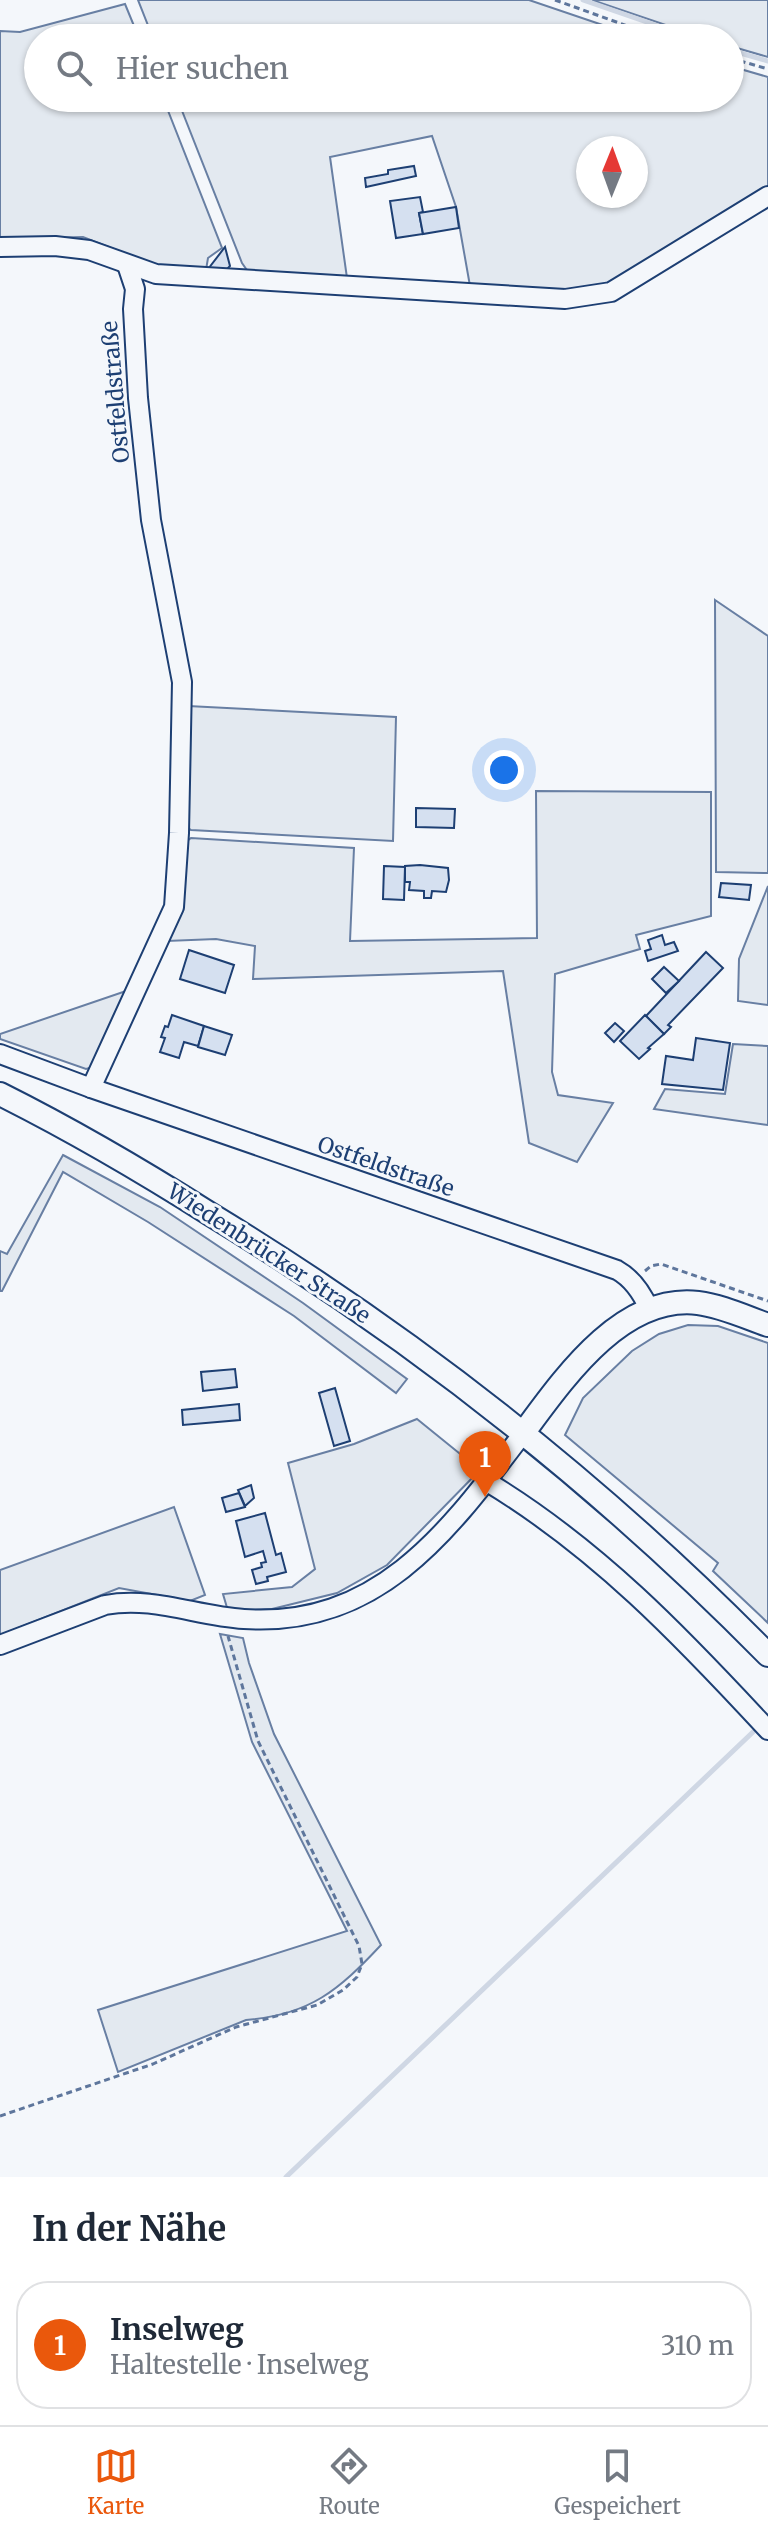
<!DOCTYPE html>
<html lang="de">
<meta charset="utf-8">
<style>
body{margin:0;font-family:Merriweather,serif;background:#f2f2f3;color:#1f2937}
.compass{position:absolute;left:576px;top:136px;width:72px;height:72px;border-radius:50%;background:#fff;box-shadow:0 2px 6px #0004;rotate:1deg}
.you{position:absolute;left:504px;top:770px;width:28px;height:28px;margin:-20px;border:6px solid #fff;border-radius:50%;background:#1a73e8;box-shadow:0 0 0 12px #1a73e833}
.badge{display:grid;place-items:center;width:52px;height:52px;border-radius:50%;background:#ea580c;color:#fff;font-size:26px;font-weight:700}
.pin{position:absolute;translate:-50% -66px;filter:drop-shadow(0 2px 4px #0008)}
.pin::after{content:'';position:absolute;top:42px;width:28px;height:24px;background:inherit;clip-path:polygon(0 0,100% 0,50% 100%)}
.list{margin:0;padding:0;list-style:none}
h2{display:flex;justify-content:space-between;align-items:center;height:104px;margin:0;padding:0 32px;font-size:34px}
h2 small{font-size:26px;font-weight:400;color:#747a83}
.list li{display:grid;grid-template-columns:52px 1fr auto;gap:24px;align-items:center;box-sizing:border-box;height:128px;margin:0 16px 16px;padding:0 16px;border:2px solid #e0e1e3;border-radius:32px}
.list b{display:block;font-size:30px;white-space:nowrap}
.list p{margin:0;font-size:26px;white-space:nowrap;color:#747a83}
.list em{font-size:26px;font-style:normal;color:#747a83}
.icon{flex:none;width:44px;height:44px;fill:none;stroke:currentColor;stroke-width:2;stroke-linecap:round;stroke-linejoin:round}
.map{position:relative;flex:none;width:768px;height:2177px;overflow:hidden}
.search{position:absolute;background:#fff;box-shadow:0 2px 6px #0004;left:24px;right:24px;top:24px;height:88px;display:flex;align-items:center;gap:20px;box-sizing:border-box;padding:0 28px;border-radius:44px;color:#747a83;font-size:30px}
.sheet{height:248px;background:#fff}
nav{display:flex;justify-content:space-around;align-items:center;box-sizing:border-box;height:112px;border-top:2px solid #e0e1e3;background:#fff;font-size:22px;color:#747a83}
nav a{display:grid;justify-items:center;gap:4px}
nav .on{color:#ea580c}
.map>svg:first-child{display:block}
</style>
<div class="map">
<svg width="768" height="2177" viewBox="0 0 768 2177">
<rect width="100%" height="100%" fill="#f4f7fb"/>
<g fill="#e3e9f0" stroke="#687fa3" stroke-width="2" fill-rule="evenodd">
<path d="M138,0h391l112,38h-488z"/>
<path d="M592,0h176v57l-38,-11v-8h-26z"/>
<path d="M125,4l14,34h-101v60h125l59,150 -14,10 -2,12 -48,-4 -75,-29 -83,2v-208l20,1z"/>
<path d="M730,66l38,11v109l-134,85 -32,16 -37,4 -95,-5 -14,-79 -24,-71 -102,21 17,121 -98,-5 -7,-10 -65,-165h553zM588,148h48v48h-48z"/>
<path d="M715,600l53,36v237l-52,-1z"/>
<path d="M188,706l208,11 -3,124 -202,-11 -7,-5z"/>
<path d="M536,791l175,1v124l-75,19 4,14 -85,25 -3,98 6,23 55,8 -36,59 -48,-19 -26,-172 -250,8 2,-33 -39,-7 -49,2 16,-97 8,-6 163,10 -4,93 187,-3z"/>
<path d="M768,886v119l-30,-4 1,-42z"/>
<path d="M129,990l-36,77 -7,2 -86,-30v-5z"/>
<path d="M733,1044l35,2v79l-114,-16 11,-20 60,5z"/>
<path d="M63,1155l97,52 143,96 104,76 -11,14 -102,-77 -146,-94 -85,-50 -61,119h-2v-40l7,3z"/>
<path d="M688,1325l30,1 50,17v280l-55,-52 5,-8 -153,-128 18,-37 49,-47 27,-17z"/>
<path d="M417,1419l63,51 -93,95 -50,28 -65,16 -44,2 -5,-17 69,-7 23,-18 -27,-106 66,-19z"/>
<path d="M174,1507l31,88 -15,6 -71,-13 -119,47v-65z"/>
<path d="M220,1634l23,4 6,25 25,71 107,211c-42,45 -71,70 -135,75l-128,52 -20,-62 249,-79 -95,-189z"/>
</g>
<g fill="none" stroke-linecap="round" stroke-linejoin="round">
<g stroke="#cfd7e4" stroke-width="5">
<path d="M583,0l110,38"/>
<path d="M730,50l38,11"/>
<path d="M286,2177l467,-445"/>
</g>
</g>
<g fill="#d5e0f0" stroke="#1d3f73" stroke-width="2">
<path d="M414,166l2,10 -50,11 -1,-9 23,-4v-4z"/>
<path d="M420,197l3,15 -4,1 4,21 -27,4 -6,-37z"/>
<path d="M456,207l3,21 -36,6 -4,-21z"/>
<path d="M225,247l5,19 -8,8 -17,-1z"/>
<path d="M416,808l39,1 -1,19 -38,-1z"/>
<path d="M420,865l28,3 1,12 -3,12 -14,-1 -1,7h-7v-7l-15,-1 1,-8h-5v-16z"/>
<path d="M384,866l21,1 -1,33 -21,-1z"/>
<path d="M721,883l30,2 -2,15 -30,-3z"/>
<path d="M662,935l3,10 9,-3 4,9 -30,10 -3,-10 6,-2 -3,-9z"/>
<path d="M189,950l45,15 -9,28 -45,-14z"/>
<path d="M706,952l17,16 -55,57 3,2 -7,7 -18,-18z"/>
<path d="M664,967l15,14 -13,12 -14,-14z"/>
<path d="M172,1015l32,11 -6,20 -14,-4 -5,16 -19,-6 5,-14 -4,-1 4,-11 3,1z"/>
<path d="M645,1015l19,19 -16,14 2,1 -11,10 -19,-18z"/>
<path d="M615,1023l9,8 -10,11 -9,-9z"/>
<path d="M204,1026l28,9 -7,20 -27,-8z"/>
<path d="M696,1038l34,5 -7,47 -61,-6 4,-28 27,4z"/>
<path d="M235,1369l2,18 -34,4 -2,-19z"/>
<path d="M335,1388l15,53 -16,5 -15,-53z"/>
<path d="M239,1404l1,16 -57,5 -1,-15z"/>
<path d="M251,1485l3,13 -9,8 -7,-16z"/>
<path d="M239,1493l6,14 -19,5 -4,-14z"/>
<path d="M265,1513l11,42 5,-2 5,19 -19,5 1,4 -12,3 -4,-14 10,-3 -1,-4 5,-1 -3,-11 -18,6 -9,-36z"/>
</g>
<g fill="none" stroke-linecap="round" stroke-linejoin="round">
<defs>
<g id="minor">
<path d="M0,247l55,-1 34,4 67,24 409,25 46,-7 157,-96"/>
<path d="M127,265l8,24 -2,20 5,89 13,122 31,162 -3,151 -5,74 -83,181 526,182c16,9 25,23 32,39"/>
<path d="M0,1054l91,34"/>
<path d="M486,1481c111,67 195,155 282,249"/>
<path d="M0,1645l105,-40c48,-9 91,11 139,14 136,9 206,-90 280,-187"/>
</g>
<g id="major">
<path d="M0,1094c72,36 142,77 210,120 204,124 391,271 558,441"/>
<path d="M524,1432c40,-54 98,-138 174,-129 24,3 47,14 70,22"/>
</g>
</defs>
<use href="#minor" stroke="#1d3f73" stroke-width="22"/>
<use href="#major" stroke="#1d3f73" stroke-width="26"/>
<g stroke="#5e769c" stroke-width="3" stroke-dasharray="6 4" stroke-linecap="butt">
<path d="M555,0l106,38"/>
<path d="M730,58l38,11"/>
<path d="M645,1271l6,-5 10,-2 107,37"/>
<path d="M0,2116l153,-52 83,-37 81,-22 26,-15 14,-13 5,-13 -3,-18 -101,-205 -30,-105"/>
</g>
<use href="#minor" stroke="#f4f7fb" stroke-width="18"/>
<use href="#major" stroke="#f4f7fb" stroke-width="22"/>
</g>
<g text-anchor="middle" stroke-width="6" stroke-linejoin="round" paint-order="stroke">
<g font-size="22" fill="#1d3f73" stroke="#f4f7fb">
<text transform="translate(115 392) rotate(-95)" y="8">Ostfeldstraße</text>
<text transform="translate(386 1166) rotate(19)" y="8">Ostfeldstraße</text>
<text transform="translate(269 1253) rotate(33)" y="8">Wiedenbrücker Straße</text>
</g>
</g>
</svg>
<svg class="compass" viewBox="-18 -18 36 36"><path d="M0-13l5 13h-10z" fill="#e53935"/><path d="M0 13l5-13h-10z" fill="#747a83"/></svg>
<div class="you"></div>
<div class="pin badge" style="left:485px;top:1497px">1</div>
<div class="search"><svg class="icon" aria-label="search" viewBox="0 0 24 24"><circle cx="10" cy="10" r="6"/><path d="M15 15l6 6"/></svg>Hier suchen</div>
</div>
<section class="sheet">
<h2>In der Nähe<small></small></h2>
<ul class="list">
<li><span class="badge">1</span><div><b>Inselweg</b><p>Haltestelle · Inselweg</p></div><em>310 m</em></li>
</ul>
</section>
<nav>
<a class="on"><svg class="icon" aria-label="map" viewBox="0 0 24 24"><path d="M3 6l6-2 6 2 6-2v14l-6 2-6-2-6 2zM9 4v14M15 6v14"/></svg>Karte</a>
<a><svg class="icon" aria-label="directions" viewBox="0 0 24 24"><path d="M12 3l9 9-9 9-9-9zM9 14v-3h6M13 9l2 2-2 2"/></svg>Route</a>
<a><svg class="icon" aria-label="saved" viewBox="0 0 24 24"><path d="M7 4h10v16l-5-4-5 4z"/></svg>Gespeichert</a>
</nav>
